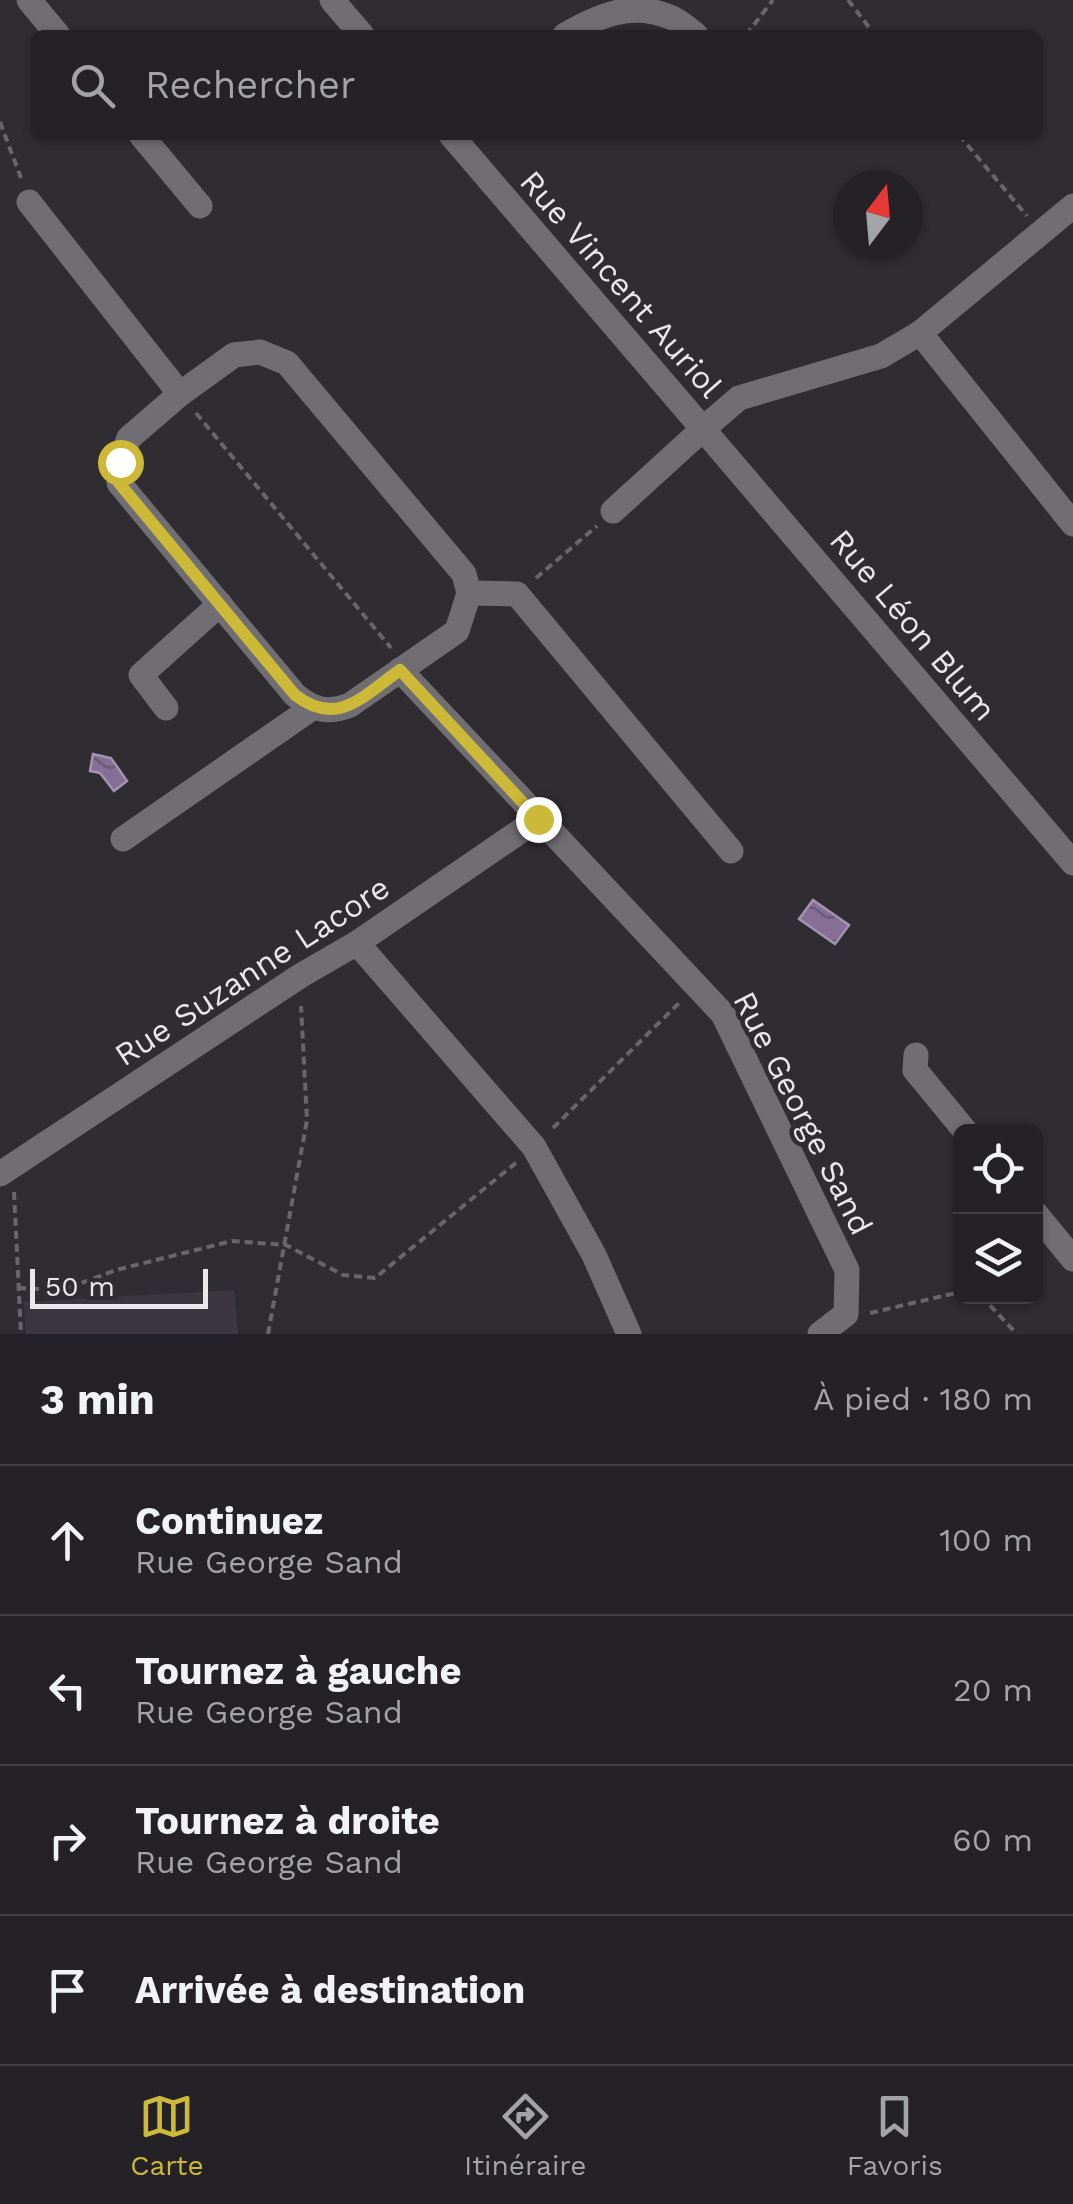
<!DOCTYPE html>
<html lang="fr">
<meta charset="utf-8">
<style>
body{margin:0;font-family:"Work Sans",sans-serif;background:#2c2a2e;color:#f1f3f6}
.controls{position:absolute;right:30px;bottom:30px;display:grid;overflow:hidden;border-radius:15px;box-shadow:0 2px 8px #0004}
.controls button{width:90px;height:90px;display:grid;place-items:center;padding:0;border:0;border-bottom:2px solid #413f43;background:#242226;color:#f1f3f6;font:50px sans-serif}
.compass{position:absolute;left:833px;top:170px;width:90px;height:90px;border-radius:50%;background:#242226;box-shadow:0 2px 8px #0004;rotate:16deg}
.scale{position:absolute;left:30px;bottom:25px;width:178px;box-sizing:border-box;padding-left:10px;border:5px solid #e9e7ea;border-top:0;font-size:28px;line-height:35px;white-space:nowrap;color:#e9e7ea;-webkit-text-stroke:8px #302d32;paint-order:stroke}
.stop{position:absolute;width:30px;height:30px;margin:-22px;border:8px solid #ccb938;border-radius:50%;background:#fff}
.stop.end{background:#ccb938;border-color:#fff;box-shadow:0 2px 10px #0008}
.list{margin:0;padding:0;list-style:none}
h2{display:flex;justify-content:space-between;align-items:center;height:130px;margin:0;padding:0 40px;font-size:42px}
h2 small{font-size:32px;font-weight:400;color:#a3a4a7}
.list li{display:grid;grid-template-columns:65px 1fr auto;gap:30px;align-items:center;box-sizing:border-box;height:150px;padding:0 40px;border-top:2px solid #413f43}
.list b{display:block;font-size:38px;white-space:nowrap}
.list p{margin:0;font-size:32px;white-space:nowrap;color:#a3a4a7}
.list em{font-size:32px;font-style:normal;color:#a3a4a7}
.icon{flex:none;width:55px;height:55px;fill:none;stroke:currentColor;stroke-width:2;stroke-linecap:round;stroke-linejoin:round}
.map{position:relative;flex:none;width:1073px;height:1334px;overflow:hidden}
.search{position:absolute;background:#242226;box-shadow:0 2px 8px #0004;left:30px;right:30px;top:30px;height:110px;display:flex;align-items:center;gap:25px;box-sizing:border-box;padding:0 35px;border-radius:15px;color:#a3a4a7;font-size:38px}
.sheet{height:730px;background:#242226}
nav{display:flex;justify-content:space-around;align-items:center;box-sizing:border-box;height:140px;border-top:2px solid #413f43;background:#242226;font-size:28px;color:#a3a4a7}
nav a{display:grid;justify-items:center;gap:5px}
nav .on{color:#ccb938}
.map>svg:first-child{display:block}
</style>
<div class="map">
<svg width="1073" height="1334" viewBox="0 0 1073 1334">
<defs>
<pattern id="water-waves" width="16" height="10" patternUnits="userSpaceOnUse" patternTransform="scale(2.5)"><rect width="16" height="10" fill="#866e97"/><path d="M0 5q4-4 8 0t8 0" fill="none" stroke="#695c73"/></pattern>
</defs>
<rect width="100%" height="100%" fill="#302d32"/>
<path fill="#3c363f" d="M234,1290l4,44h-212l-2,-32z"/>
<g fill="url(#water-waves)" stroke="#a492b0" stroke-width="2.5">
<path d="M93,754l18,4 16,23 -13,10 -14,-18 -10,-2z"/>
<path d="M813,900l36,25 -14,19 -36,-25z"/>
</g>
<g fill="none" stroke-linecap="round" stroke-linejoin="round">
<g stroke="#69666b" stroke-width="4" stroke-dasharray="8 5" stroke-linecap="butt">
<path d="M848,0l27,35"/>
<path d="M746,35l27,-35"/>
<path d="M0,122l21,56"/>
<path d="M959,135l68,81"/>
<path d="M196,413l195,235"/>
<path d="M536,578l61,-52"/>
<path d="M553,1128l128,-127"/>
<path d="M14,1192l7,142"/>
<path d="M18,1288l45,2 53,-20 116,-29 54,4 57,30 32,3 142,-116"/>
<path d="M981,1296l36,38"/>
<path d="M870,1313l90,-21"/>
<path d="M268,1334l39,-214 -6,-114"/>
</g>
<g stroke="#706d73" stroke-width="25">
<path d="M29,0l29,35"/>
<path d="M332,0l30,35"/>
<path d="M565,35c33,-19 66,-34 105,-18 9,3 18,12 26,18"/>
<path d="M141,135l59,71"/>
<path d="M451,135l252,294 36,-31 142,-42 39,-23 153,-127"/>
<path d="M29,202l151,192"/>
<path d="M920,333l153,191"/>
<path d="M260,352l27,11 177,211 5,19 -12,38 -107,74c-23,9 -36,5 -55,-10l-176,-212 1,-21 9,-24 51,-44 54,-39z"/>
<path d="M613,511l90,-82 370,434"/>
<path d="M469,593l48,1 214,257"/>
<path d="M400,670l323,344 124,256 -1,44 -26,20"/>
<path d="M166,708l-25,-33 79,-71"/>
<path d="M123,839l189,-131"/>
<path d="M357,943l177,204 60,108 35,79"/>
<path d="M916,1055l-1,15 51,62"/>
<path d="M0,1174l300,-198 57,-33 181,-124"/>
<path d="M1036,1214l37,45"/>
</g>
</g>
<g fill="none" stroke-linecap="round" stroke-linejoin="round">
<path stroke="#ccb938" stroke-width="12" d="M120,462l-1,21 176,212c43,33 68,1 105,-25l138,149"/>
</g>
<g text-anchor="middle" stroke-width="9" stroke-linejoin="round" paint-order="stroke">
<g font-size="32" fill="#e9e7ea" stroke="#302d32">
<text transform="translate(621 284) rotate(49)" y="11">Rue Vincent Auriol</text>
<text transform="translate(913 625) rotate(50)" y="11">Rue Léon Blum</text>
<text transform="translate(252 971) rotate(-33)" y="11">Rue Suzanne Lacore</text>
<text transform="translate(803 1113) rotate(63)" y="11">Rue George Sand</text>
</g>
</g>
</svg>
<div class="controls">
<button><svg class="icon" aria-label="locate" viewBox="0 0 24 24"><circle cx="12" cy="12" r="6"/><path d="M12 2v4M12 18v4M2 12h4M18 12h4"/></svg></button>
<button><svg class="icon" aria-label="layers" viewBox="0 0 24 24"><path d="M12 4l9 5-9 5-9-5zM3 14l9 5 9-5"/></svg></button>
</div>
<svg class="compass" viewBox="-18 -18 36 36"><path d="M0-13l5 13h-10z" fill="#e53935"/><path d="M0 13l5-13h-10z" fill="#a3a4a7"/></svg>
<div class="scale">50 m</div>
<div class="stop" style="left:120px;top:462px"></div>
<div class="stop end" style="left:538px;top:819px"></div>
<div class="search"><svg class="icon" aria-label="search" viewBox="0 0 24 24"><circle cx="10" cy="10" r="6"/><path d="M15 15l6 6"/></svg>Rechercher</div>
</div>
<section class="sheet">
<h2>3 min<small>À pied · 180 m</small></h2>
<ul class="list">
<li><svg class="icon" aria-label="ahead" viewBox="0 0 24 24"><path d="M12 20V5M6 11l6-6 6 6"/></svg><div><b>Continuez</b><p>Rue George Sand</p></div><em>100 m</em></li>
<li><svg class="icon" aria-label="left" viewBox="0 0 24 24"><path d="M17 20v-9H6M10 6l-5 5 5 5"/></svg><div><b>Tournez à gauche</b><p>Rue George Sand</p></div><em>20 m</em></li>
<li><svg class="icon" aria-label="right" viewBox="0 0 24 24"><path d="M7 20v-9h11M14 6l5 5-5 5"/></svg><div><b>Tournez à droite</b><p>Rue George Sand</p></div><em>60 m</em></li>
<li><svg class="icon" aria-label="arrive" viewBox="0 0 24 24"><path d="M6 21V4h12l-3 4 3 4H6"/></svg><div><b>Arrivée à destination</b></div></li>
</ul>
</section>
<nav>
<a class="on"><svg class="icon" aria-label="map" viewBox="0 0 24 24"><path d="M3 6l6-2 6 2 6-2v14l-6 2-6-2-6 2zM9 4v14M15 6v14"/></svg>Carte</a>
<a><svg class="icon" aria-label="directions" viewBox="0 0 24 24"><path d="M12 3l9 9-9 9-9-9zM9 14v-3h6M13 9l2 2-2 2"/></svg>Itinéraire</a>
<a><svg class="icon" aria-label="saved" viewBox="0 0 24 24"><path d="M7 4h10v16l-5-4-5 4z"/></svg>Favoris</a>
</nav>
